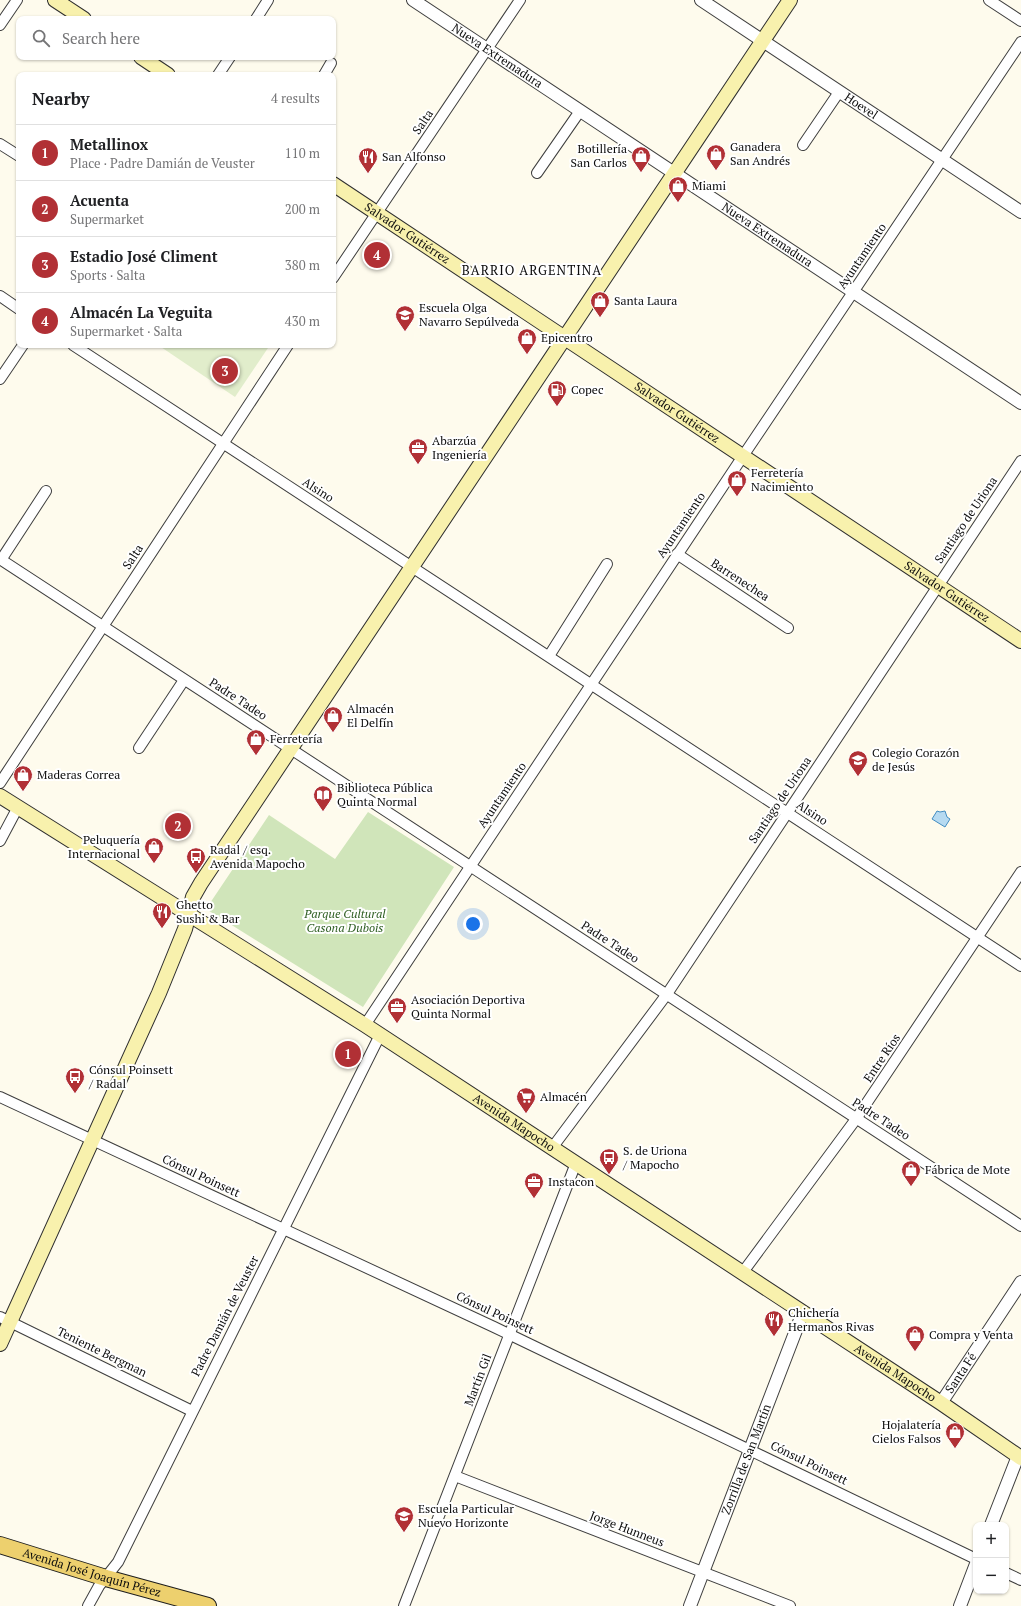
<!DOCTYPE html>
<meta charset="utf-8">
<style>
body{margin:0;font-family:"PT Serif",serif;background:#f6f6f6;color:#202124}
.controls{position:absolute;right:12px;bottom:12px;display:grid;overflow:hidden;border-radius:8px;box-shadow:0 1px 3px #0004}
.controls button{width:36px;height:36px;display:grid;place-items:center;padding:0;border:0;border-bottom:1px solid #e0e0e0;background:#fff;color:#202124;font:20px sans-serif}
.you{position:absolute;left:473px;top:924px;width:14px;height:14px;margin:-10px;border:3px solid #fff;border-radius:50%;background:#1a73e8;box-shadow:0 0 0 6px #1a73e833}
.badge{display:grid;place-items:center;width:26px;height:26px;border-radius:50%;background:#b13035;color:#fff;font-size:13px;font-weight:700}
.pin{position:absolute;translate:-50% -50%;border:2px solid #fff;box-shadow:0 1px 4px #0006}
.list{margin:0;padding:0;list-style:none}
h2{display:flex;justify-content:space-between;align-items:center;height:52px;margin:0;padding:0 16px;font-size:17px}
h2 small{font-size:13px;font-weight:400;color:#757577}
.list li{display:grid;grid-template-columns:26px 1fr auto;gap:12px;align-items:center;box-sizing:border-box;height:56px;padding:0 16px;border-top:1px solid #e0e0e0}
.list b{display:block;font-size:15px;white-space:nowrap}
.list p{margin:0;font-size:13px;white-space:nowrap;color:#757577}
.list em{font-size:13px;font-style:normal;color:#757577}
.icon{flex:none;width:22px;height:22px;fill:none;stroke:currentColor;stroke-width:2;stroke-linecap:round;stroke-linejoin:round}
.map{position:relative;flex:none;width:1021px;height:1606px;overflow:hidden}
.search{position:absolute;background:#fff;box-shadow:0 1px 3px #0004;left:16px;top:16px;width:320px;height:44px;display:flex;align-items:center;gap:10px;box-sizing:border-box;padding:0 14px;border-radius:8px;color:#757577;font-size:15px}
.panel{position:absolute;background:#fff;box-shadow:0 1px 3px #0004;left:16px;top:72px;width:320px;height:276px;border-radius:8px}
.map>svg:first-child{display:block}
</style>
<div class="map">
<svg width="1021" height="1606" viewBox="0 0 1021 1606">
<rect width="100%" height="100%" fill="#fefbed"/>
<path fill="#d0e5ba" d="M368,812l86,55 -91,140 -157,-98 63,-94 66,44z"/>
<path fill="#e1edcb" d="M158,345h112l-35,52z"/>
<path fill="#b6daf1" stroke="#438dc2" d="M937,811l3,1 5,-1 2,6 3,2 -5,8 -13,-8z"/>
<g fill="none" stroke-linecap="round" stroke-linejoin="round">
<defs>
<g id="minor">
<path d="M989,0l32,21"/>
<path d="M256,19l12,-19"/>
<path d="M0,25l17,-25"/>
<path d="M218,75l12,-18"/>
<path d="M324,75l7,-12"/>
<path d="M0,144l19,12"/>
<path d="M803,145l36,-53"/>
<path d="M537,173l43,-62"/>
<path d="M333,278l187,-278"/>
<path d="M0,296l19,13"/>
<path d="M73,345l948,621"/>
<path d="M0,379l23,-34"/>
<path d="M677,554l111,74"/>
<path d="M0,559l1021,667"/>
<path d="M1,560l45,-69"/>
<path d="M549,656l58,-92"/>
<path d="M139,748l45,-68"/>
<path d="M0,783l288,-438"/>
<path d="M0,841l18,-34"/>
<path d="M365,1025l378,-569 278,-414"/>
<path d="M0,1097l494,230 482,232"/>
<path d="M552,1148l115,-154 354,-533"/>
<path d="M743,1272l113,-153 165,-247"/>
<path d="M0,1317l192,94"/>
<path d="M455,1476l335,130"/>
<path d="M1006,1573l15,7"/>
<path d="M88,1606l11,-20 19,-24 262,-527"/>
<path d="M404,1606l172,-443"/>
</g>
<g id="tertiary">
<path id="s1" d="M413,0l608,403"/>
<path id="s2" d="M701,0l320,212"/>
<path id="s3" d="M941,1403l80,-121"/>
<path d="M991,1525l27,-69"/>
<path id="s4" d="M690,1606l113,-294"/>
<path d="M960,1606l16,-42"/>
</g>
<g id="secondary">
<path d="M55,0l29,19"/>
<path d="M141,57l27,18"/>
<path id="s5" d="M333,184l688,457"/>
<path id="s6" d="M0,796l365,229 576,378 80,55"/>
<path d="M0,1344l159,-351 26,-64 8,-32 8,-14 589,-883"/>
</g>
<g id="primary">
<path id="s7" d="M0,1545l106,33 102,28"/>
</g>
</defs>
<use href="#minor" stroke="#3f3f3f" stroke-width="12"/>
<use href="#tertiary" stroke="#3f3f3f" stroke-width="14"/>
<use href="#secondary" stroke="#2e2e2e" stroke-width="16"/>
<use href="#primary" stroke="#1d1d1d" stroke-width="18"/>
<use href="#minor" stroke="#fff" stroke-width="10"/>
<use href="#tertiary" stroke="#fff" stroke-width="12"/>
<use href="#secondary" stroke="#f8f1ad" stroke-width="14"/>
<use href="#primary" stroke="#edd06e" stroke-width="16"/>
</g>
<defs>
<symbol id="shop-pin" viewBox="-11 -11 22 30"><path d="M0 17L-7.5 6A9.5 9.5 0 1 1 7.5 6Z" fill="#b13035" stroke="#fff"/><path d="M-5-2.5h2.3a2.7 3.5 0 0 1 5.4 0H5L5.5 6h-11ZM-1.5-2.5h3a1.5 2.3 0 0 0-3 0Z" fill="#fff"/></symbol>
<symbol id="restaurant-pin" viewBox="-11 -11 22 30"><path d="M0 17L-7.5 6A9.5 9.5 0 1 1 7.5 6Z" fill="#b13035" stroke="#fff"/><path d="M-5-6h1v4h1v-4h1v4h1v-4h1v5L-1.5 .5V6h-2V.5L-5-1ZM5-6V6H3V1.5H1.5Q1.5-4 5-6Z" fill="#fff"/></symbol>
<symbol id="school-pin" viewBox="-11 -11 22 30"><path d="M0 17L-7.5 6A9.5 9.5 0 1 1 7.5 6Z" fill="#b13035" stroke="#fff"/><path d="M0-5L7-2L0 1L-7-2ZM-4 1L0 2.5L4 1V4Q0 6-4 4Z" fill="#fff"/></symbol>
<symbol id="fuel-pin" viewBox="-11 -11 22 30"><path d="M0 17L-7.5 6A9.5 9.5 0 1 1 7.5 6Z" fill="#b13035" stroke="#fff"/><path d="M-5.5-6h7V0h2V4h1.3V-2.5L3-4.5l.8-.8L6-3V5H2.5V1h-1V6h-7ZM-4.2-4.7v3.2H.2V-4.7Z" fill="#fff"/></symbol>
<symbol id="office-pin" viewBox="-11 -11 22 30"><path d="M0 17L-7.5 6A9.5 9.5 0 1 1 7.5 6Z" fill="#b13035" stroke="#fff"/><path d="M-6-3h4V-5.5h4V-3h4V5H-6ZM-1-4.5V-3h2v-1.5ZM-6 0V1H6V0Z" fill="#fff"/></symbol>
<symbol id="library-pin" viewBox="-11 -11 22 30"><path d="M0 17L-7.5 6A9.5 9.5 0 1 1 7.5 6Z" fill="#b13035" stroke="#fff"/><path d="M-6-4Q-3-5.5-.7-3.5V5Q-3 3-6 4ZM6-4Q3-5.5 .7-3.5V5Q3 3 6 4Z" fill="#fff"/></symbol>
<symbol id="bus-pin" viewBox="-11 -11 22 30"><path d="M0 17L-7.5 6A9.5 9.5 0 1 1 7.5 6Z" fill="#b13035" stroke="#fff"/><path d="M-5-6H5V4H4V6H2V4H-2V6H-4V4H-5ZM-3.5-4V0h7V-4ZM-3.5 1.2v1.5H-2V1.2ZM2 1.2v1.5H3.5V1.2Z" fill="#fff"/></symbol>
<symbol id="supermarket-pin" viewBox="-11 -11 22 30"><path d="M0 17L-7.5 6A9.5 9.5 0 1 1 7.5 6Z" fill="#b13035" stroke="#fff"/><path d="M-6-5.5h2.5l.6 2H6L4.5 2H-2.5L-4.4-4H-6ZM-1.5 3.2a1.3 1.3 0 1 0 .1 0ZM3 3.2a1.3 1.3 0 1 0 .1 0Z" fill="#fff"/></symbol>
</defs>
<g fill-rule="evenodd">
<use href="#shop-pin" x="705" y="143" width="22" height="30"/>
<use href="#shop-pin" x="630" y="145" width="22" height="30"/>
<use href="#restaurant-pin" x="357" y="146" width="22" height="30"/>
<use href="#shop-pin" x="667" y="175" width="22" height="30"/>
<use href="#shop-pin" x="589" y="290" width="22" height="30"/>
<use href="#school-pin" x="394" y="304" width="22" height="30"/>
<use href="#shop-pin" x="516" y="327" width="22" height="30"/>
<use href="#fuel-pin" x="546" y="379" width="22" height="30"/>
<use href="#office-pin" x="407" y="437" width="22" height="30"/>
<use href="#shop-pin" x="726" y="469" width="22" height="30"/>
<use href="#shop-pin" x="322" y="705" width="22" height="30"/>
<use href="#shop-pin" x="245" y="728" width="22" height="30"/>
<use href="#school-pin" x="847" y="749" width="22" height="30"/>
<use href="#shop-pin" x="12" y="764" width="22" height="30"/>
<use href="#library-pin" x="312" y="784" width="22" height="30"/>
<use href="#shop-pin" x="143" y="836" width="22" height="30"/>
<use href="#bus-pin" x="185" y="846" width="22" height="30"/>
<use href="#restaurant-pin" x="151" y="901" width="22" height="30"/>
<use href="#office-pin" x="386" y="996" width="22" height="30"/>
<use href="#bus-pin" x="64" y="1066" width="22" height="30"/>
<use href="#supermarket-pin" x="515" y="1086" width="22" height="30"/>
<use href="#bus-pin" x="598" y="1147" width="22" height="30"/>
<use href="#shop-pin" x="900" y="1159" width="22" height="30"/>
<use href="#office-pin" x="523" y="1171" width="22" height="30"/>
<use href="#restaurant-pin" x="763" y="1309" width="22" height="30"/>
<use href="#shop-pin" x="904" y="1324" width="22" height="30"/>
<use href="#shop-pin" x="944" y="1421" width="22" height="30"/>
<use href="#school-pin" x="393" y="1505" width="22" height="30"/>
</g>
<g text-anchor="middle" stroke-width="4" stroke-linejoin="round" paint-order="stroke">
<g font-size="12" fill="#0c0c0c" stroke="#fff">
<text dy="4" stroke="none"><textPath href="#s1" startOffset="101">Nueva Extremadura</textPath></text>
<text dy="4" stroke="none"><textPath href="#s2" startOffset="192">Hoevel</textPath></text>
<text transform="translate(423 122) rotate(-56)" y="4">Salta</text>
<text dy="4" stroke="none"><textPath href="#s5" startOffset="89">Salvador Gutiérrez</textPath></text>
<text dy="4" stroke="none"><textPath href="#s1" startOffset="425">Nueva Extremadura</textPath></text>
<text transform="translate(862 256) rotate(-56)" y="4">Ayuntamiento</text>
<text dy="4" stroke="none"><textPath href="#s5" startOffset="413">Salvador Gutiérrez</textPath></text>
<text transform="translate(318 490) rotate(33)" y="4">Alsino</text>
<text transform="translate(966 520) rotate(-56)" y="4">Santiago de Uriona</text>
<text transform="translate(681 525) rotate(-56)" y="4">Ayuntamiento</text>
<text transform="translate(133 557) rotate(-57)" y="4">Salta</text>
<text transform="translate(740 580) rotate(33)" y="4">Barrenechea</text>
<text dy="4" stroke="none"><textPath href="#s5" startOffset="737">Salvador Gutiérrez</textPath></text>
<text transform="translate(238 699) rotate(33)" y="4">Padre Tadeo</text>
<text transform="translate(502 795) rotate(-56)" y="4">Ayuntamiento</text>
<text transform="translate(780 800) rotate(-56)" y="4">Santiago de Uriona</text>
<text transform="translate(812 813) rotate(33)" y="4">Alsino</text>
<text transform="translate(610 942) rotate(33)" y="4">Padre Tadeo</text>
<text transform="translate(882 1058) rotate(-56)" y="4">Entre Ríos</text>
<text transform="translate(881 1119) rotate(33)" y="4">Padre Tadeo</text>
<text dy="4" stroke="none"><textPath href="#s6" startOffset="609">Avenida Mapocho</textPath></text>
<text transform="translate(201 1176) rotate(25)" y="4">Cónsul Poinsett</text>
<text transform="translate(495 1313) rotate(25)" y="4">Cónsul Poinsett</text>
<text transform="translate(225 1316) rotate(-63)" y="4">Padre Damián de Veuster</text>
<text transform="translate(102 1352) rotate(26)" y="4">Teniente Bergman</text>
<text dy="4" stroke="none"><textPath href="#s3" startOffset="36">Santa Fé</textPath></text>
<text dy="4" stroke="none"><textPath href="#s6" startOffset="1065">Avenida Mapocho</textPath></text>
<text transform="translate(478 1380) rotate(-69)" y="4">Martín Gil</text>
<text dy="4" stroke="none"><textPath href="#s4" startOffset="157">Zorrilla de San Martín</textPath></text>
<text transform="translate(809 1463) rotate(26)" y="4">Cónsul Poinsett</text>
<text transform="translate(627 1529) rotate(21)" y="4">Jorge Hunneus</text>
<text dy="4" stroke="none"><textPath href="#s7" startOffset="96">Avenida José Joaquín Pérez</textPath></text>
</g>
<g font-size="12" fill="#0c0c0c" stroke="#fff" text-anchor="start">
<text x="730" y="151">Ganadera<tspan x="730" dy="14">San Andrés</tspan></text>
<text x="627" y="153" text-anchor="end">Botillería<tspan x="627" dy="14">San Carlos</tspan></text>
<text x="382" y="161">San Alfonso</text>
<text x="692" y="190">Miami</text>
<text x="614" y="305">Santa Laura</text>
<text x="419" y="312">Escuela Olga<tspan x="419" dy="14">Navarro Sepúlveda</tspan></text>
<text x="541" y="342">Epicentro</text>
<text x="571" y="394">Copec</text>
<text x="432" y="445">Abarzúa<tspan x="432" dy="14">Ingeniería</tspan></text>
<text x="751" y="477">Ferretería<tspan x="751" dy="14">Nacimiento</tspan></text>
<text x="347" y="713">Almacén<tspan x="347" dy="14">El Delfín</tspan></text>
<text x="270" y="743">Ferretería</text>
<text x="872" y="757">Colegio Corazón<tspan x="872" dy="14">de Jesús</tspan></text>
<text x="37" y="779">Maderas Correa</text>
<text x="337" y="792">Biblioteca Pública<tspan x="337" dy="14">Quinta Normal</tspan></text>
<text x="140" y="844" text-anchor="end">Peluquería<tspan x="140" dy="14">Internacional</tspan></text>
<text x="210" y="854">Radal / esq.<tspan x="210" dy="14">Avenida Mapocho</tspan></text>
<text x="176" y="909">Ghetto<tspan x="176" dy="14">Sushi &amp; Bar</tspan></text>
<text x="411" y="1004">Asociación Deportiva<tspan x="411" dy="14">Quinta Normal</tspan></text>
<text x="89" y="1074">Cónsul Poinsett<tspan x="89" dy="14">/ Radal</tspan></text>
<text x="540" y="1101">Almacén</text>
<text x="623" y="1155">S. de Uriona<tspan x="623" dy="14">/ Mapocho</tspan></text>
<text x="925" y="1174">Fábrica de Mote</text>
<text x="548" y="1186">Instacon</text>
<text x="788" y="1317">Chichería<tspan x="788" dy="14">Hermanos Rivas</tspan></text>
<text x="929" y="1339">Compra y Venta</text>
<text x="941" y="1429" text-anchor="end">Hojalatería<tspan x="941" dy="14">Cielos Falsos</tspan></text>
<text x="418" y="1513">Escuela Particular<tspan x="418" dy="14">Nuevo Horizonte</tspan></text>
</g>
<g font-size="12" font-style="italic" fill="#2e5e22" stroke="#fff">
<text x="345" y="918">Parque Cultural<tspan x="345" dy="14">Casona Dubois</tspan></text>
</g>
<g font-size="13" letter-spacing="1" fill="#0c0c0c" stroke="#fff">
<text x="532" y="275">BARRIO ARGENTINA</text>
</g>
</g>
</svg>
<div class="controls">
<button>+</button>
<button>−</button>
</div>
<div class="you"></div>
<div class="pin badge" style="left:348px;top:1054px">1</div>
<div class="pin badge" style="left:178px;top:826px">2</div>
<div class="pin badge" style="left:225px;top:371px">3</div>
<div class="pin badge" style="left:377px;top:255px">4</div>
<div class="search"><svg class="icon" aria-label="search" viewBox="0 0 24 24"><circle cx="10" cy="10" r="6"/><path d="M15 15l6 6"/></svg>Search here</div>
<section class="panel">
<h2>Nearby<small>4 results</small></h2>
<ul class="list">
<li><span class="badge">1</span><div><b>Metallinox</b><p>Place · Padre Damián de Veuster</p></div><em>110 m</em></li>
<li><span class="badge">2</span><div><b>Acuenta</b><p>Supermarket</p></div><em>200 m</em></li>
<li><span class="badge">3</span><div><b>Estadio José Climent</b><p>Sports · Salta</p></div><em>380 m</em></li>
<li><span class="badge">4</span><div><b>Almacén La Veguita</b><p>Supermarket · Salta</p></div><em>430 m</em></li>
</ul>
</section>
</div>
